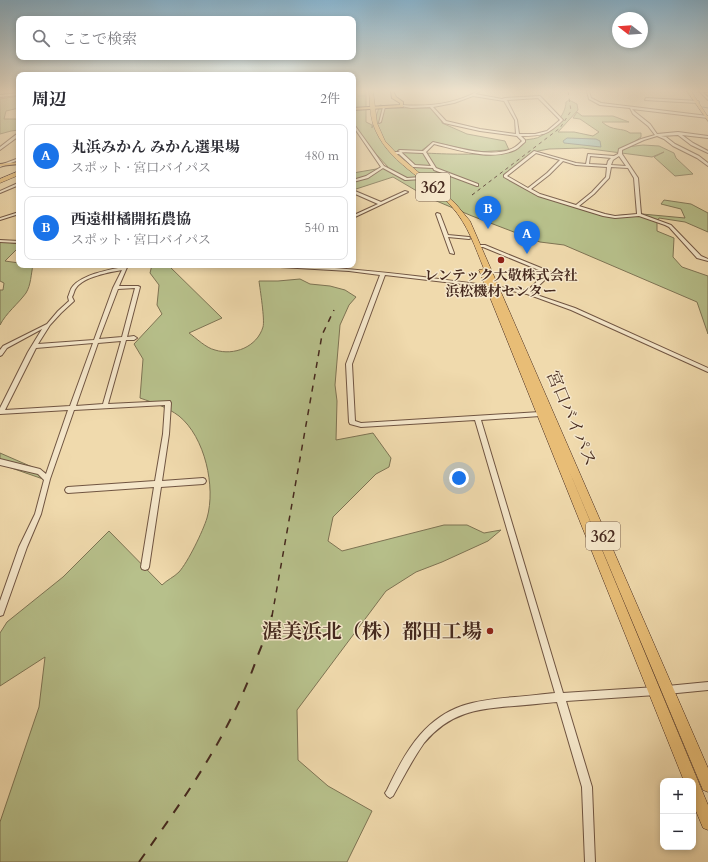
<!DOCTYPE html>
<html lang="ja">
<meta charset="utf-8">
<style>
body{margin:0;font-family:Cardo,"Noto Serif JP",serif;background:#f2f2f3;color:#2b2b33}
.controls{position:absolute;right:12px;bottom:12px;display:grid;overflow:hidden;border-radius:8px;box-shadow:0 2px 6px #0003}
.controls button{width:36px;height:36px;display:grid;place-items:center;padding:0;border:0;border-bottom:1px solid #e1e1e2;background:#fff;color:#2b2b33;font:20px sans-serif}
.compass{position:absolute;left:612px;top:12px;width:36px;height:36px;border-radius:50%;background:#fff;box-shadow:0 2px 6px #0003;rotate:287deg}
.you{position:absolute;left:459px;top:478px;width:14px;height:14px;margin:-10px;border:3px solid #fff;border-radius:50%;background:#1a73e8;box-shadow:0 0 0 6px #1a73e833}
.badge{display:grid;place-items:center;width:26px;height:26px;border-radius:50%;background:#1a73e8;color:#fff;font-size:13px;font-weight:700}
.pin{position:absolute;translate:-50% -33px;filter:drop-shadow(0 1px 2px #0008)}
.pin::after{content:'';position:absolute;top:21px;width:14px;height:12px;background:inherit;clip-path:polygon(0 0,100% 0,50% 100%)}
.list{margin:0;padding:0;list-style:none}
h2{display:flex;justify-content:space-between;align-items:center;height:52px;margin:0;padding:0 16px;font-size:17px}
h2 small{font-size:13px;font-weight:400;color:#7c7c81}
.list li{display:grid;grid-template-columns:26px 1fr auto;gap:12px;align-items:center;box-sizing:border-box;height:64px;margin:0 8px 8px;padding:0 8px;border:1px solid #e1e1e2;border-radius:8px}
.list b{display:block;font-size:15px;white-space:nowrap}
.list p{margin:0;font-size:13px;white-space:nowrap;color:#7c7c81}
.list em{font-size:13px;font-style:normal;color:#7c7c81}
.icon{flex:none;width:22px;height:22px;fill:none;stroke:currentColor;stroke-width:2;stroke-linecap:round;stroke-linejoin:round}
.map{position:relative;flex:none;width:708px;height:862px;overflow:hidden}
.search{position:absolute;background:#fff;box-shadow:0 2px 6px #0003;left:16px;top:16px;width:340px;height:44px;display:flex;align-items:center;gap:10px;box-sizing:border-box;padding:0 14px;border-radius:8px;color:#7c7c81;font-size:15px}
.panel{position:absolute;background:#fff;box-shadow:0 2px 6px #0003;left:16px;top:72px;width:340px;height:196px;border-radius:8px}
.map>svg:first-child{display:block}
</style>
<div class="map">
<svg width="708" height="862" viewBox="0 0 708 862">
<rect width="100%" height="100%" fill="#f0daad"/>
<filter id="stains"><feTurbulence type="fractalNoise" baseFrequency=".005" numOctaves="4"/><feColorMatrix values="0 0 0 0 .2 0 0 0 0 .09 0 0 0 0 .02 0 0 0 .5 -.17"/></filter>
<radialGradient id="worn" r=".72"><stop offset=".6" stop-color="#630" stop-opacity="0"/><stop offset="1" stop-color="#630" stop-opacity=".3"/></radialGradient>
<g fill="#b7c08b" stroke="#7e7454">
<path d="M353,91h13v31l6,3v3l8,-23 15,3h35l12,11v4l25,11 38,7 4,9 -32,2 -44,-10 -12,9 -23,-1 1,1c19,2 124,10 126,-11 5,-1 12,-1 16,-4 11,-5 25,-22 25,-34l3,-2 8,4 1,6 -20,22h16l19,4 6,-4 -19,-13 -7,-1 4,-6 5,4h31l16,6h-27c11,10 20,5 28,11h11v4l-14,10 16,-2 16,1 15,7 2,5 17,16 -18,2 -21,-19 10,-5 -12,5 -69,-9 -34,1 -11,2 -10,5 -25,19 33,18 73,23 33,-2 43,4 -4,-9 -20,-5 3,-4 27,4 17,9v19l-23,-10 -26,-4 -2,3v10l17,7 -1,19 9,10 26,9v58l-11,-32 -133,-57 -24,-3 -68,-26 -45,-19 -34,-20 -40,13v-17l35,-6 -23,-25 -12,-20z"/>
<path d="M19,96v12l-13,3 -2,8h15v11l-8,1 -11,3v-35z"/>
<path d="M0,241l19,3v3l-14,14 14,2v2h14c-2,9 -2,20 -7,28 -8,11 -20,20 -26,32v-35h3l1,-7 -4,-2z"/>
<path d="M152,265h16l54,53 -33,15c7,5 17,15 26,17 19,6 42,-3 48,-23 2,-7 -3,-38 -4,-46h19l22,-2 10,5 20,2 15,4 11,7 -7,8 -9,20 -5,60 2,16 -1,39 37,-7 18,25 -2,9 -13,7 -43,43 -5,24 14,10 102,-26h23l17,8 17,-3 -13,11 -46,21 -26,10 -30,19 -89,119 1,50 30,26 44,25 -25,51h-347v-40l39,-115 6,-50 -45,29v-53l7,-11 56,-45 46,-46 53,54c5,-5 12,-8 17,-13 9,-10 24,-41 28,-54 9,-31 -2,-81 -28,-102 -12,-9 -25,-13 -39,-18l3,-39 -9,-15 28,-30 -5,-9 2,-20 -9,-12z"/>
<path d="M0,453l46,20 -3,6 -43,-15z"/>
</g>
<path fill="#9bbaaf" stroke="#798075" d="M567,138l29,1 4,2 1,6 -37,-4 -1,-2z"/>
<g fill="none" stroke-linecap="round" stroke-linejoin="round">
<g stroke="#798075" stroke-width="1">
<path d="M358,96h7"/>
<path d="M703,107l5,1"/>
</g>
<defs>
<g id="minor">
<path d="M478,91h2l-5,3 27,5 3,-1 35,-2 23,24c-15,15 -21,16 -42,16l4,4v2c-3,2 -6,6 -10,8 -25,11 -56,0 -81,-6l-8,8 10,16 42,16v2h-1l-43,-16 -1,-2 -20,-1 -14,-13h-6l-1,-1 2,-1h7l14,13 16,1 -8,-13 -23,-1 -2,-1 2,-1 23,1 10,-9c22,5 62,18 82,5 3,-2 5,-4 7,-6l-5,-5 -37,-5 -36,-8 -14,-16 -19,1 -10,-2 1,-1c26,2 53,-1 76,-14zM473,96l31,5 11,19 1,14 -36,-5 -34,-8 -13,-14 21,-4zM538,98l22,22 -13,11 -12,3h-16l-2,-14 -10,-20z"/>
<path d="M587,91h2l2,7 10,5 107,13v2l-76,-9 3,3 15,12 7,10 21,-2 30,4v2l-26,-3 11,8 15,8v2l-17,-8 -13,-10 -17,1 5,1 9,7 24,12 9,7v3l-11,-8 -24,-12 -9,-7 -7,-3 -13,4 -22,10v4l16,24 3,36 30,11 30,31 7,3v2l-11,-3 -28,-31 -4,-2 -26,-9 -24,2 -12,-2 -65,-20 -34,-19v-2l30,-24 42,12 10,1 2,-10 26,2 4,-2 1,-5 22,-10 14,-4 -7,-9 -15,-12 -3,-6 -30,-3 -11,-6zM536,153l24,7 -13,13 -19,15 -21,-12zM590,156l21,2 -3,3 -1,4 -18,-1zM619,156l7,10 -15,-1 2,-5zM563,161l13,4 31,2 -1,10 -14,15 -16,13 -36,-11 -9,-5 18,-14zM611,167l17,1 6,10 3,36 -22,2 -10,-2 -26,-8 15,-12 15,-16z"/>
<path d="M699,91h9v1h-6l6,5v3z"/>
<path d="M19,93v2l-19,2v-2z"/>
<path d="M646,98l52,3 1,1 -1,1 -53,-3z"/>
<path d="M384,106l1,1 -4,15 -2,1 4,-16z"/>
<path d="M353,123l31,43 23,12 14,-1 2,1 -1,1 -17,1 -22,-12 -15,10 -15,4v-2l13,-4 15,-9 -28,-41z"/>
<path d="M18,133h1v3l-19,14v-3z"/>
<path d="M19,158v2l-19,7v-2z"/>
<path d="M18,183h1v2l-19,8v-2z"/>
<path d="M353,191h2l26,11 24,-11 3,1 -53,25h-1v-2l24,-11 -25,-11z"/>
<path d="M19,212v2l-19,6v-2z"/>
<path d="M437,213l3,1 8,21 21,2 2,1 -2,1 -21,-2 6,16v1l-4,-1 -14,-39z"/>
<path d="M0,240l19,1v2l-19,-1z"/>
<path d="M477,245h8l66,27v2l-20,19 44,15 133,60v4l-137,-62 -44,-16 -31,-6 -111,-13 -33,89 3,57 6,2 179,-11 3,2 -3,2 -59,4 82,273 93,-6 3,1 1,3 -1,3 -3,1 -90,6 26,86 3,75h-10l-3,-75 -25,-85c-14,1 -28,3 -43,4 -37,3 -64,6 -90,37 -12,17 -21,35 -31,53l-3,2 -3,-2 -2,-3 2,-3c9,-19 19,-39 33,-55 27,-31 56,-35 95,-38 14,-1 27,-3 40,-4l-80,-273 -114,7 -11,-3 -1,-2 -3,-58 34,-89 -31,-4 -86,-5 -2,-1c52,0 103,5 154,11 38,5 75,9 112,15l19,-18 -63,-26h-6z"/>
<path d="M124,265h4l-9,21h19l2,1 -13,50 7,-1 3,2 -3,2h-8l-18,64 62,-3 1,2 -2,31 -7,47 41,-3 2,1 1,2 -1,2 -2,1 -42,3 -12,80 -1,2 -3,1 -3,-1 -1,-2 13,-80 -86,6 -2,-1 -1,-2 1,-2 2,-1 87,-6 8,-47 2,-29 -91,5 -24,69 -9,35 -14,33 -23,65 -1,3 -3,1v-15l19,-54 16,-33 9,-34 -6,-6 -38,-9v-6l40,10 6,5 22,-64 -68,4v-6l28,-56 14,-23 -35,19 -5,7 -2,1v-6l3,-4 44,-22 11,-13 11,-10 -1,-4c2,-4 2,-8 5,-11 11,-12 35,-16 50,-19zM122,270l-9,18 -19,52 -56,4 12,-19 11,-12 13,-12 -2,-4c2,-3 2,-7 4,-9 7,-11 34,-16 46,-18zM135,288l-13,49 -23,2 19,-50zM121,341l-18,63 -27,2 22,-63zM93,343l-23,63 -65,4 31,-62z"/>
<path d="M708,682v8l-41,4 -3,-1 -1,-3 1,-3 3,-1z"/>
</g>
<g id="major">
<path d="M391,91h2l3,6 7,5v5l-50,3v-2l47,-3v-2l-8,-5z"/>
<path d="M19,162v2l-19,2v-2z"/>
</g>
<g id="highway">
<path d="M369,91h4l4,32 8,18 13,14 57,48 15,18 238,547v24l-5,-2 -135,-322 140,337v25l-5,-2 -10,-24v-23h-9l-205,-511 5,-1c-9,-22 -16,-44 -32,-62 -25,-29 -66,-44 -79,-83 -3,-10 -3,-22 -4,-33z"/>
<path d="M687,91h4l17,26v4z"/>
<path d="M19,171v4l-19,8v-4z"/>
</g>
</defs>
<use href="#minor" stroke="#705542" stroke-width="2"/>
<use href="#major" stroke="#45291e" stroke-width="2"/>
<use href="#highway" stroke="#45291e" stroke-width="1"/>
<use href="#minor" fill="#f5e7ca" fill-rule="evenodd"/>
<use href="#major" fill="#e8bd76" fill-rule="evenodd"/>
<use href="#highway" fill="#e8bd76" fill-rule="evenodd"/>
<path stroke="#45291e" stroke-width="1" stroke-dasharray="3.5 3.5" stroke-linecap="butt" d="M472,195l88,-67 11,-17 -3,-20"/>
<path stroke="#45291e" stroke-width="1.5" stroke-dasharray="6 6" stroke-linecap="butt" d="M272,616l50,-281 12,-25"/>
<path stroke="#45291e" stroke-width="2" stroke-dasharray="10 10" stroke-linecap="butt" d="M139,862c47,-66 92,-129 119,-207 5,-13 11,-26 14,-40"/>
</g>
<linearGradient id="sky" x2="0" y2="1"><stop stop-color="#89b6d1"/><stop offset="0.43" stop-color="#f8eeda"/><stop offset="1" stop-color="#f8eeda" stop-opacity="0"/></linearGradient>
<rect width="708" height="211" fill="url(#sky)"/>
<g fill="#8f2418" stroke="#f5e7ca" stroke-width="1.5">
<circle cx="501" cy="260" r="4"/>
<circle cx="490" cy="631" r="4"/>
</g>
<g text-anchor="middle" stroke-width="3" stroke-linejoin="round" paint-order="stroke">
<g font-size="14" font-weight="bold" fill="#45291e" stroke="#f5e7ca">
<text x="501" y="280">レンテック大敬株式会社<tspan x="501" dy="16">浜松機材センター</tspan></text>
</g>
<g fill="#f5e7ca" stroke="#7a6252" stroke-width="1">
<rect x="416" y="173" width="34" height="28" rx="3"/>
<rect x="586" y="522" width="34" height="28" rx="3"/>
</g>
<g font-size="16" font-weight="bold" fill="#45291e">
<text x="433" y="193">362</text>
<text x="603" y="542">362</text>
</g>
<g font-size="17" fill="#45291e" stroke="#f5e7ca">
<text transform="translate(572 418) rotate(67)" y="6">宮口バイパス</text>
</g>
<g font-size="20" font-weight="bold" fill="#45291e" stroke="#f5e7ca" text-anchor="end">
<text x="482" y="638">渥美浜北（株）都田工場</text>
</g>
</g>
<rect width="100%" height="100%" filter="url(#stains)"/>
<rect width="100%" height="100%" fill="url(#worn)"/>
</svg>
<div class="controls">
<button>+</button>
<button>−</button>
</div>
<svg class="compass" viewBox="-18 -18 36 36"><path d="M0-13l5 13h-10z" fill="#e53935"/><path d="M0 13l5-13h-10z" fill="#7c7c81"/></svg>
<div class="you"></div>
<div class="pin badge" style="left:527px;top:254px">A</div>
<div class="pin badge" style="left:488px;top:229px">B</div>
<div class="search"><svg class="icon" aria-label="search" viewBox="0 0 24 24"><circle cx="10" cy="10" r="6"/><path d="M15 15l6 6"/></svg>ここで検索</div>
<section class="panel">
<h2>周辺<small>2件</small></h2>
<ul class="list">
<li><span class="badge">A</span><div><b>丸浜みかん みかん選果場</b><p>スポット · 宮口バイパス</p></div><em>480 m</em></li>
<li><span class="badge">B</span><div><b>西遠柑橘開拓農協</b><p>スポット · 宮口バイパス</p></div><em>540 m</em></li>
</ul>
</section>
</div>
